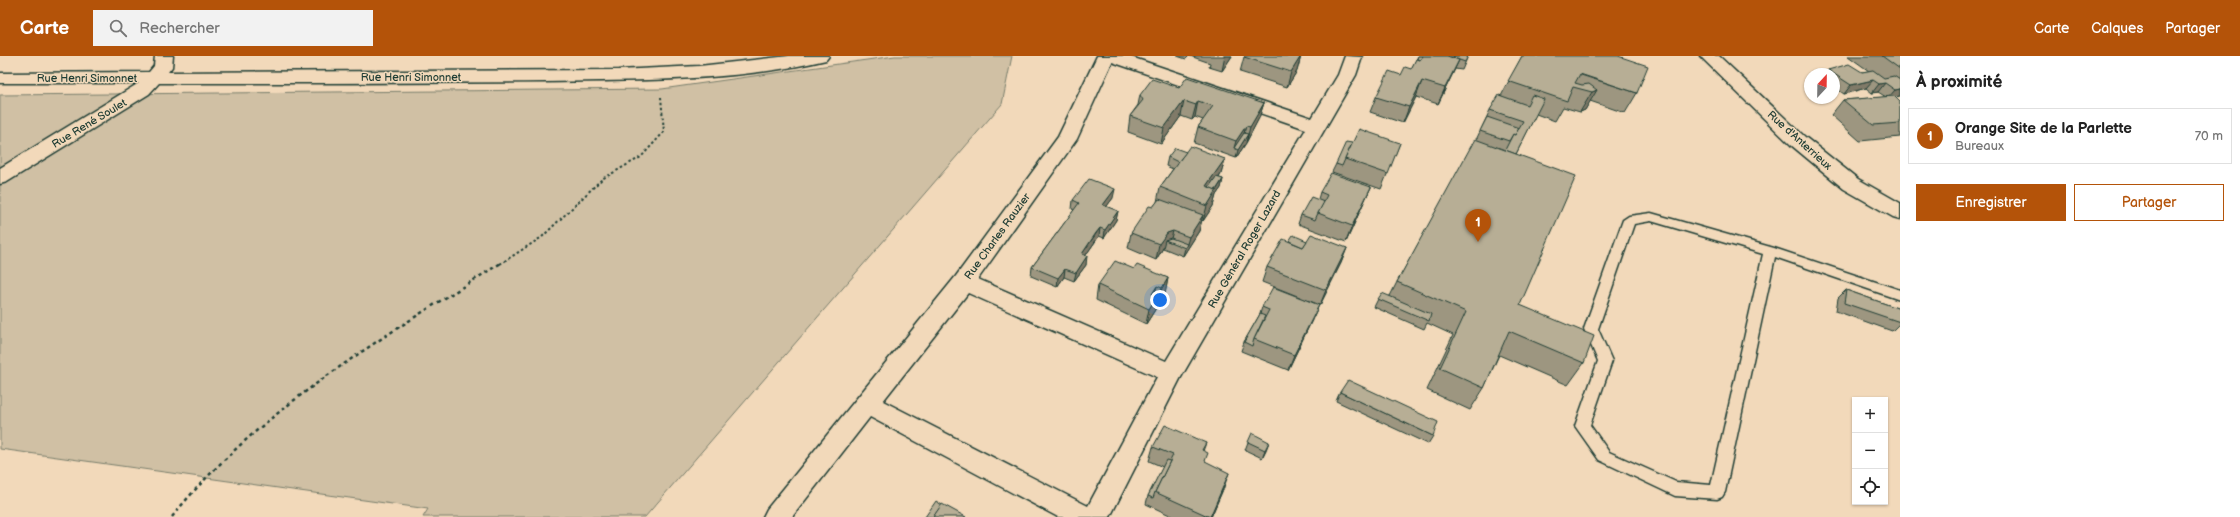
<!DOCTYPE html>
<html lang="fr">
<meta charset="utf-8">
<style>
body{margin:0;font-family:"Balsamiq Sans",sans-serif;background:#f2f2f2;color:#222}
.controls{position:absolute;right:12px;bottom:12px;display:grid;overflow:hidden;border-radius:0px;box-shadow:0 1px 3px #0004}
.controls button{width:36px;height:36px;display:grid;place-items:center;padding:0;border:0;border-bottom:1px solid #e0e0e0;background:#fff;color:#222;font:20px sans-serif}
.compass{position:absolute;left:1804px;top:12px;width:36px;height:36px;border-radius:50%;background:#fff;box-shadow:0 1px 3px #0004;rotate:22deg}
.you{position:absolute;left:1160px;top:244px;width:14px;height:14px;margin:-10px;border:3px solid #fff;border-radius:50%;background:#1a73e8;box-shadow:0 0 0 6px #1a73e833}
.badge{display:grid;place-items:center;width:26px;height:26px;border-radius:50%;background:#b45309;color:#fff;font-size:13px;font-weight:700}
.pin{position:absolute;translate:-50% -33px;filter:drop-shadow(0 1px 2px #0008)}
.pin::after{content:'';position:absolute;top:21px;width:14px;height:12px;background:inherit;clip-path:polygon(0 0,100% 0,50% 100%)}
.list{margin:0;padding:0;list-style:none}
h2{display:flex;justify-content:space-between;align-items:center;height:52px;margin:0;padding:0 16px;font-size:17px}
h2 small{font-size:13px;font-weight:400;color:#767676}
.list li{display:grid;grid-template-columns:26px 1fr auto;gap:12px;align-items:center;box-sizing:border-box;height:56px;margin:0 8px 8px;padding:0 8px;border:1px solid #e0e0e0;border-radius:0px}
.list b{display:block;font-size:15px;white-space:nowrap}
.list p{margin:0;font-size:13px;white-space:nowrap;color:#767676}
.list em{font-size:13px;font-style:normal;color:#767676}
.actions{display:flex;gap:8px;padding:12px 16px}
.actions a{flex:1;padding:9px 0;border:1px solid #b45309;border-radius:0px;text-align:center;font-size:14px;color:#b45309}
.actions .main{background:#b45309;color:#fff}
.icon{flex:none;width:22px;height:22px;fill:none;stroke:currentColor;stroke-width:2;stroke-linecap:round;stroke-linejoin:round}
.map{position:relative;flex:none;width:1900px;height:461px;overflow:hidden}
header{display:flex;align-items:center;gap:24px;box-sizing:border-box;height:56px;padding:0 20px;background:#b45309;color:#fff}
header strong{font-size:19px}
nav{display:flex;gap:22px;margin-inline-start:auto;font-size:14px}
.search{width:280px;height:36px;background:#f2f2f2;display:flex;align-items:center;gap:10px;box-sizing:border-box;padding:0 14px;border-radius:0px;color:#767676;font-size:15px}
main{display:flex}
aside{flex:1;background:#fff}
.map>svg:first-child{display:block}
</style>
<header>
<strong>Carte</strong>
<div class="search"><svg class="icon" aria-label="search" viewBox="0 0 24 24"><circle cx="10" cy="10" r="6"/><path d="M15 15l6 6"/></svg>Rechercher</div>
<nav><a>Carte</a><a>Calques</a><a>Partager</a></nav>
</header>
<main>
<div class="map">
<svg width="1900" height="461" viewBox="0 0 1900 461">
<rect width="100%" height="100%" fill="#f2d9ba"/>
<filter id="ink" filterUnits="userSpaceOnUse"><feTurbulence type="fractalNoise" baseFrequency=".025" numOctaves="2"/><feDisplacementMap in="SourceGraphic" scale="8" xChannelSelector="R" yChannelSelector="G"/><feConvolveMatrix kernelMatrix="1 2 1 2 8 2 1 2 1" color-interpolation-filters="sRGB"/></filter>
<g filter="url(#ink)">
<path fill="#d0c0a4" stroke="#787e6c" d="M895,0h117l-10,48 -357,413h-222l5,-8 -428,-60v-354l662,-6z"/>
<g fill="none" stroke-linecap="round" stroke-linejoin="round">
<defs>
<path id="service" d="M1651,157l123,35 126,42v10l-125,-43 -50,235 -3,5 -5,2 -42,-3 -76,-36 -24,-34 23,-65 -14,-32 39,-109 6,-4zM1651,165l112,33 -52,231 -35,-3 -67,-30 -19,-27 22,-64 -14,-32 36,-105z"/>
<g id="minor">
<path d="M155,0h18l-1,11 -4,5 450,-2 81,-4 90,-10h40l-3,4c-90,22 -188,20 -281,22 -129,1 -257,1 -386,1l-10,11 -142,88 -7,2v-16l139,-85h-139v-10l149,-1 5,-6z"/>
<path d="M1097,0h31l184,62 26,-43 7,-19 17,1 -6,18 -176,304 -70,138h-52l-188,-100 -78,100h-29l4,-8 189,-233 102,-139zM1112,6l194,67 -140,232 -188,-82 99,-140zM968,237l189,84 -69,129 -205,-105z"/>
<path d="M1700,0h19l86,81 53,42 42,24v16l-7,-2 -49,-28 -53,-44z"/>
</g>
</defs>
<use href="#service" stroke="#1f3d34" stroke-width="3"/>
<use href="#minor" stroke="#1f3d34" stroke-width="3"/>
<path stroke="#1f3d34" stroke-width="2" stroke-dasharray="2.5 2.5" stroke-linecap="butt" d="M500,208l42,-27 60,-58 39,-22 23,-25 -3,-35"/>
<path stroke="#1f3d34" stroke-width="2.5" stroke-dasharray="3.5 3.5" stroke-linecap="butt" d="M172,461c84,-106 216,-183 329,-254"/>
<use href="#service" fill="#f2d9ba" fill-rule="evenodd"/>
<use href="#minor" fill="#f2d9ba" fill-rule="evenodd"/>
</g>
<g fill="#9d9680" stroke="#1f3d34">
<path d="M1177,0h12l-3,3z"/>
<path d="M1190,0h42l-10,15 -13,-4 1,-4z"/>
<path d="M1301,0l-4,15 -10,16 -47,-15 4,-15z"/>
<path d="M1418,0h36l-1,2 1,-2h14l-6,14 -7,-1 -17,35 -22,-7 -13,26 -33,-11 6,-15 25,-22 10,-6z"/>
<path d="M1522,0l115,37 -12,20 -35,-12 -5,9 -5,2 -17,-5 -8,14 -19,-7 -20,40 4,151 64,58 -16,22 -69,-30 -15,33 -14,22 -43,-20 26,-55 -26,-12 -3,6 -50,-22 4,-8 12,-3 7,-14 79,-142 14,-30 11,-14z"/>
<path d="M1848,0h52v40l-6,1 6,5v35l-40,4 -29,-26 12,-15 43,-3 -8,-5 -6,1 -6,-5 -22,6 -10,-7v-13h-9l3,-4 34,2 7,-1z"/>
<path d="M1179,32l85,15 -5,15 -13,25 -10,15 -42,-15 4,-16 5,-7 -8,-3 -3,3 -11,-4 -20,28 -33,-12 2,-16 8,-11 2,-10z"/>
<path d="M1352,87h48l-19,46 -49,-17 4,-8z"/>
<path d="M1186,96l39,7 -4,15 -2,4 4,1 -2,9 -5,7 -3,11 -10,15 -1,-1 -3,11 -16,25 -20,-8 -7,12 -28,-12 3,-15 22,-26 4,-5 3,-15 13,-18 -7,-3 2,-9z"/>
<path d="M1371,131l-7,15 -18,40 -48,-18 3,-9 17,-16 2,-7z"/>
<path d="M1113,142l-7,9 12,4 -2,9 -12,18 -5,-2 -4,6 -10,14 1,9 -12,16 -10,-4 -7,10 -26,-11 1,-9 42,-57 -2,-1 1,-9z"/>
<path d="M1289,185h18l40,7 -6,15 -21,42 -58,-23 5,-15z"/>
<path d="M1134,213l34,9 -3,16 -19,30 -50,-24 2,-15z"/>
<path d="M1846,234l54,19v14l-8,8 -56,-20 2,-13z"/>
<path d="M1262,251l50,13 -24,50 -47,-19 3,-9 16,-28z"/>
<path d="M1340,336l93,44 -5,8 -92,-43z"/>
<path d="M1248,386h21l-7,16 -17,-8z"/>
<path d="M1206,387l-3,8 2,11 19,25 -13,30h-37l-28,-13 2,-8 15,-29 -14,-6 4,-14z"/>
</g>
<g fill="#807a68" stroke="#1f3d34">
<path d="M1225,0h7l-10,15z"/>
<path d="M1301,0l-4,15 -10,16 4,-15z"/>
<path d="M1459,4l-7,15 -14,29 7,-16z"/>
<path d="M1873,24l-7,8 -22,6 7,-9z"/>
<path d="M1422,25l-6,16 -13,26 6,-16z"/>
<path d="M1885,27l-7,9 -6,1 7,-9z"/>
<path d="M1900,33v7l-12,2 7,-8z"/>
<path d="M1597,34l-12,20 -5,2 12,-20z"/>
<path d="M1184,45l-3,15 -20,28 3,-16z"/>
<path d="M1198,45l-3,16 -3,3 4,-15z"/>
<path d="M1264,47l-5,15 -13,25 4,-16z"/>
<path d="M1246,70l-4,15 -8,7 2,-7z"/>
<path d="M1248,78l-2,9 -10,15 2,-8z"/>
<path d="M1225,103l-4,15 -13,20 -2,-8z"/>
<path d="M1223,123l-2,9 -5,7 -3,11 -10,15 4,-15z"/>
<path d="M1371,131l-7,15 -18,40 6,-16z"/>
<path d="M1115,133l-2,9 -12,16 2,-9z"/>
<path d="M1118,155l-2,9 -12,18 1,-8z"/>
<path d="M1203,159l-4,16 -16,25 2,-8 2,-4 2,-7z"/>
<path d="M1100,172l-1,8 -18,26 1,-8z"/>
<path d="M1173,175l-3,11 -5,-2 -2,8 -7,12 3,-16 8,-11z"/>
<path d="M1347,192l-6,15 -21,42 6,-15z"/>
<path d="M1087,200l-1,9 -12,16 2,-8z"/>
<path d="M1065,213l-1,8 -7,10 1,-9z"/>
<path d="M1168,222l-3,16 -19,30 3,-15 8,-13 3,-1 2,-7z"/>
<path d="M1157,230l-4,15 -1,-7z"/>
<path d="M1319,249l-7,15 -24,50 6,-15z"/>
<path d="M1269,386l-3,8 -4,8 3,-8z"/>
<path d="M1229,417l-5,14 -13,30h-1z"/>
</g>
<g fill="#b7ae95" stroke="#1f3d34">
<path d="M1245,0h56l-10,16 -47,-15z"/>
<path d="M1418,0h5l-3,4 -3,-1z"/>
<path d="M1423,0h24l12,4 -14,28 -23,-7 -13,26 -33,-10 13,-26 12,4 4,-8 6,2 5,-10 4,1z"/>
<path d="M1455,0h13l-3,6 -11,-4z"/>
<path d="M1522,0h96l30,10 -11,27 -57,-19 -5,9 7,2 7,-1 8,6 -5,2 -19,-5 -6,14 -59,-20z"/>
<path d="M1882,0h18v13z"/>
<path d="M1849,8l13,8 11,-2 11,8 10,-2 6,4v9l-5,1 -10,-7 -6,1 -6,-4 -22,5 -23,-15z"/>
<path d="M1187,21l77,26 -14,24 -4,-1 -10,15 -38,-14 15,-21 -15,-5 -2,4 -12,-4 -20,27 -34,-12 13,-16 -3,-5 12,-16 27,9z"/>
<path d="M1499,39l28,10 5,-10 12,4 -28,55 -11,-4 8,-16 2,1 8,-14 -33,-11z"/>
<path d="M1894,40l6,6v21l-27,2 -30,-25z"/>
<path d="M1487,61l32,11 -4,7 -2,-1 -4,7 -29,-10z"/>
<path d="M1359,73l41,14 -12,31 -43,-15z"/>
<path d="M1244,77l4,1 -10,16 -4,-2z"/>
<path d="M1475,83l101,37 -56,129 74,31 -10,27 -75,-32 -25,57 -44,-20 26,-56 -69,-30z"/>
<path d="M1346,86l6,1 -10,23 -6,-2z"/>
<path d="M1190,90l35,13 -19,27 11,4 -10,16 -47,-19z"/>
<path d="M1175,92l11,4 -8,10 -10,-5z"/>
<path d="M1331,117l40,14 -19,39 -34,-13 9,-18 -7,-3z"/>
<path d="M1216,121l7,2 -7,11 -7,-3z"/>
<path d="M1089,123l26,10 -12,16 15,6 -13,19 -5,-2 -4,5 -14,21 5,2 -11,17 -11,-4 -7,9 -26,-11 47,-64 -6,-3z"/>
<path d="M1311,141l13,5 -6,11 -3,7 -14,-5z"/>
<path d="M1159,143l44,16 -14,22 -16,-6 -6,2 -8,11 -28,-11 18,-27 4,1z"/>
<path d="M1311,178l36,14 -21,42 -59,-23 16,-28 20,8z"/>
<path d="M1293,179l14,6 -4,6 -14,-6z"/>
<path d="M1171,182l16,6 -2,4 -20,-8z"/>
<path d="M1115,205l19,8 3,-4 31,13 -6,10 -5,-2 -5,8 5,2 -8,13 -51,-24z"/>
<path d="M1273,231l46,18 -25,50 -40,-16 15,-29 -7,-3z"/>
<path d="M1846,234l54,19v13l-56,-19z"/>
<path d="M1155,237l5,2 -4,8 1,-7 -3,-1z"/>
<path d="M1382,237l49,21 -2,7 -51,-22z"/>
<path d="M1260,258l5,2 -11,23 -2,7 -8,-4z"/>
<path d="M1348,324l90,42 -5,14 -93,-44z"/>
<path d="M1165,369l41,18 -4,7 6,3 -3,8 24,12 -19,44 -55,-25 18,-37 -20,-8z"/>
<path d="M1252,377l17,9 -4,8 -17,-8z"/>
<path d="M1166,404l4,1 -15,31 -2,6 -5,-2z"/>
<path d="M936,445l6,4 -9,12h-8z"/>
<path d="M942,448l24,13h-33z"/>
</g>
</g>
<g text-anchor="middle" stroke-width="3" stroke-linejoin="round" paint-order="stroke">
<g font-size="11" fill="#1f3d34" stroke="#f2d9ba">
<text x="411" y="25">Rue Henri Simonnet</text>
<text x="87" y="26">Rue Henri Simonnet</text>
<text transform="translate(89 67) rotate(-31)" y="4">Rue René Soulet</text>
<text transform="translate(1800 84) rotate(42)" y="4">Rue d'Anterrieux</text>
<text transform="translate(997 180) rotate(-54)" y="4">Rue Charles Rauzier</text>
<text transform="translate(1244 193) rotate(-60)" y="4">Rue Général Roger Lazard</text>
</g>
</g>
</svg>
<div class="controls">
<button>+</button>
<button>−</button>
<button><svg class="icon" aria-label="locate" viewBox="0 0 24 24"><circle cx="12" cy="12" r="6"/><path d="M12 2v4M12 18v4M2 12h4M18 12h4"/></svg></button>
</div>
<svg class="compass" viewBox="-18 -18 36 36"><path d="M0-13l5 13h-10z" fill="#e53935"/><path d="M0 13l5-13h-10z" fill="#767676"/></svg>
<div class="you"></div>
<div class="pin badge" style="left:1478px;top:186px">1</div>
</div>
<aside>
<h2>À proximité<small></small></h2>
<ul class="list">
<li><span class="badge">1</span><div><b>Orange Site de la Parlette</b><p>Bureaux</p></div><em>70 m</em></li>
</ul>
<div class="actions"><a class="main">Enregistrer</a><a>Partager</a></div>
</aside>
</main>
